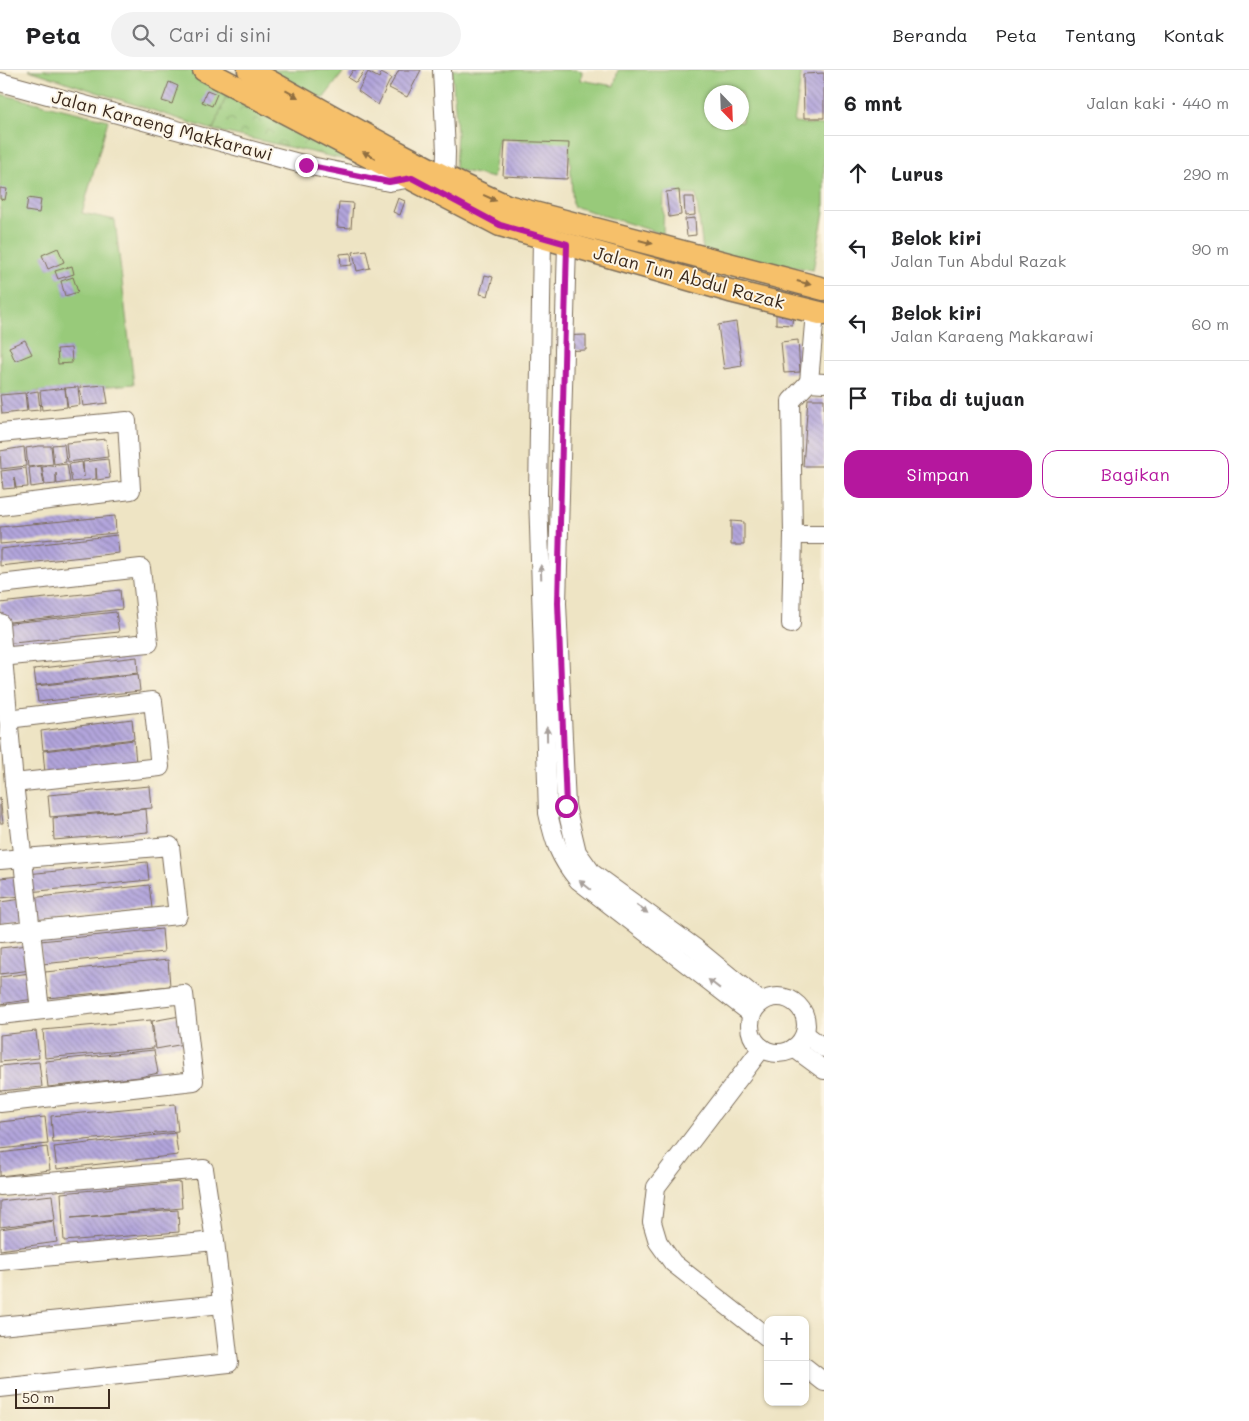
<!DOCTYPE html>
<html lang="id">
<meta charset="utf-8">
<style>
body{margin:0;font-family:Mali,sans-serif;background:#f2f2f2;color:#202124}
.controls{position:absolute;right:15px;bottom:15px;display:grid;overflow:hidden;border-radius:10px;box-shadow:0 1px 4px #0004}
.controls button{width:45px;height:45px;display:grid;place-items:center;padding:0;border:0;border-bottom:1px solid #e0e0e0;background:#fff;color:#202124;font:25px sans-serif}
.compass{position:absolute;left:704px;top:15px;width:45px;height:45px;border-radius:50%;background:#fff;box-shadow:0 1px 4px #0004;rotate:157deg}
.scale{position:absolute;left:15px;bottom:12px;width:95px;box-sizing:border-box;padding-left:5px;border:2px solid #3b2a1e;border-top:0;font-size:14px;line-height:18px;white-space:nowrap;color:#3b2a1e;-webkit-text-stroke:4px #fcf5e5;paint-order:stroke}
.stop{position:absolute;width:15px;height:15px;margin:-11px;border:4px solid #b5179e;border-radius:50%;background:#fff}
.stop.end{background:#b5179e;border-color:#fff;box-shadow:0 1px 5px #0008}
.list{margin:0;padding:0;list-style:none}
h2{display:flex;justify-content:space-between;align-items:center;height:65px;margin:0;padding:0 20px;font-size:21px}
h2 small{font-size:16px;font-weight:400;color:#757577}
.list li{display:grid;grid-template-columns:32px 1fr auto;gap:15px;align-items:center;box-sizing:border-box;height:75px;padding:0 20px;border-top:1px solid #e0e0e0}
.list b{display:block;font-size:19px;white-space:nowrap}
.list p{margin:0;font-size:16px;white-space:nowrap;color:#757577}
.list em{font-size:16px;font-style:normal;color:#757577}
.actions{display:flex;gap:10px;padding:15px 20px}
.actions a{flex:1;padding:11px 0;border:1px solid #b5179e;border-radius:15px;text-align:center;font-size:18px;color:#b5179e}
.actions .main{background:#b5179e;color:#fff}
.icon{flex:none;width:28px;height:28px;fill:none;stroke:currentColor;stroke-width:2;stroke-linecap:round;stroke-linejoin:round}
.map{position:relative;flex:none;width:824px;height:1351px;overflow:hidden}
header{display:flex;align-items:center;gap:30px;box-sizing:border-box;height:70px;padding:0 25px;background:#fff;border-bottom:1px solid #e0e0e0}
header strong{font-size:24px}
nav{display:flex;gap:28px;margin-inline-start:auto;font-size:18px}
.search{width:350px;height:45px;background:#f2f2f2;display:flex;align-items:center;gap:12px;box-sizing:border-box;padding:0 18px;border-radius:28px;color:#757577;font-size:19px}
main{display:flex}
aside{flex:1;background:#fff}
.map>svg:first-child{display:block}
</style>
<header>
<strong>Peta</strong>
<div class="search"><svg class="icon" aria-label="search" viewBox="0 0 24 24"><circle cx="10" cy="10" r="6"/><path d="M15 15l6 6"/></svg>Cari di sini</div>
<nav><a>Beranda</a><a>Peta</a><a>Tentang</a><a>Kontak</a></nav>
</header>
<main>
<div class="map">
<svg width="824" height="1351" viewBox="0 0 824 1351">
<defs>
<pattern id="park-crowns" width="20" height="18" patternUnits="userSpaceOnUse" patternTransform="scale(1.25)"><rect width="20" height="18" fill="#98ca7a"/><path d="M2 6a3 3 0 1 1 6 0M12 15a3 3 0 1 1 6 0" fill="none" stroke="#7da463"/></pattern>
<pattern id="building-back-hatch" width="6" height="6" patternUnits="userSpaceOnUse" patternTransform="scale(1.25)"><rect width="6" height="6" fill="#b2a5dc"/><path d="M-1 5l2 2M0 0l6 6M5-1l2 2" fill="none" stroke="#9287b2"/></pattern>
</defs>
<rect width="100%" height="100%" fill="#fcf5e5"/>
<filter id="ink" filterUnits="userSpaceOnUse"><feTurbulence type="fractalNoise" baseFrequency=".02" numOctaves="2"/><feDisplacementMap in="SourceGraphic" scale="10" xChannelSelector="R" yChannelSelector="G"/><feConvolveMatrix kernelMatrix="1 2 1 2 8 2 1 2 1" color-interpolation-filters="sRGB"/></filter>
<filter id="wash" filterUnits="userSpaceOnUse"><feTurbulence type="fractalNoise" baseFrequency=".0096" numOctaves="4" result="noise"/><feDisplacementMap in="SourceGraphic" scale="20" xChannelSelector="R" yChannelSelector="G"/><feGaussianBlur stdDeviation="1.12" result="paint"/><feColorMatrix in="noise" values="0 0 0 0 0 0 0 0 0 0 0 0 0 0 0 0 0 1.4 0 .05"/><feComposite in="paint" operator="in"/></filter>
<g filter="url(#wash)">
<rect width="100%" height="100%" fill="#eee4c4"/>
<g fill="#98ca7a" stroke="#6a7a4c" fill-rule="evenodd">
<path d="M29,0h181l22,11 -19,49z"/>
<path d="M270,0h75l-22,29z"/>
<path d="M452,0h125l5,1 -1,9 33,6 4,-16h184l-8,53 30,2v87l-11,58 -110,-19 -7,-56 -32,-1 -1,40 -90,-28 -4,-61 -69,-7 -7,40 -38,-9 2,-37zM712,22h30v30h-30z"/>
<path d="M0,24l108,26 -26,93 33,7 19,164 -134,11z"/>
</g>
<path fill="url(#park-crowns)" stroke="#6a7a4c" d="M232,11l163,90 -182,-41z"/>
<g id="blocks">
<g fill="url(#building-back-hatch)">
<path d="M353,0h12l-9,13 -8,-5z"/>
<path d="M399,0h22l-14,27 -18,-9z"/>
<path d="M368,2l11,6 2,-5 10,5 -13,27 -20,-14z"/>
<path d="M824,3v45h-20l-1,-44z"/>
<path d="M169,12l9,4 -6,18 -10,-3z"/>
<path d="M207,20l10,4 -5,12 -10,-4z"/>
<path d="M505,71l64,2 -2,36 -64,-3z"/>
<path d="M0,118l7,1 -2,11 -5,-1z"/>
<path d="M679,120l2,25 -12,2 -3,-25z"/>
<path d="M684,127h10l1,18 -10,1z"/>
<path d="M28,128l13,2 -2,13 -13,-2z"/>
<path d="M398,128l7,3 -5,14 -7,-3z"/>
<path d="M339,132l14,1 -2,25 -14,-1z"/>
<path d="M695,148l1,17 -9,1 -2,-17z"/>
<path d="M58,178l6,14 -16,7 -6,-14z"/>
<path d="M366,180l4,18 -13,3 -4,-19z"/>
<path d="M351,183l1,12 -11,1 -1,-12z"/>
<path d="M72,196l2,8 -16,5 -3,-8z"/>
<path d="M485,205l8,2 -5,19 -8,-2z"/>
<path d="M73,207l5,15 -13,4 -4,-15z"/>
<path d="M776,240l17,1 -1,14 -16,-1z"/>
<path d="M736,252l6,44 -18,3 -6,-44z"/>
<path d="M586,265v15l-29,1v-15z"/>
<path d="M25,270l7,14 -17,7 -6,-14z"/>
<path d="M798,270l2,32 -16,1 -3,-31z"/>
<path d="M71,278l1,15 -14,1 -1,-15z"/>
<path d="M105,315l3,18 -25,3 -3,-19z"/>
<path d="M78,317l2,18 -12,2 -3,-19z"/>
<path d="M65,318l2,19 -25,3 -2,-19z"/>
<path d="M38,321l2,19 -12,1 -2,-18z"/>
<path d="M25,323l2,18 -25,3 -2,-19z"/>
<path d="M808,329h16v67h-21z"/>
<path d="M106,369l2,18 -40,5 -2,-19z"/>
<path d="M64,374l2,18 -12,2 -2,-19z"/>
<path d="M39,376h12l2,18 -25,3 -2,-19z"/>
<path d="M24,377l2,19 -25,3 -1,-18z"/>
<path d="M108,389l2,19 -13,2 -1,-12v11l-24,3 -3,-18 13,-2 2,15 -1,-15z"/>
<path d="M67,394l3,18 -13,2 -1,-11v11l-11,1 -3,-18z"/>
<path d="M41,396l3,19 -13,2 -2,-19z"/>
<path d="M26,398l2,19 -12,1 -2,-11 1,11 -12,1 -2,-18z"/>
<path d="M115,446l1,17 -116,11v-17z"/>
<path d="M731,451l13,1v23h-13z"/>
<path d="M117,465l2,18 -119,13v-17z"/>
<path d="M120,520l2,19 -121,14 -1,-20z"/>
<path d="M116,542l3,20 -115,12 -2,-20z"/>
<path d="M137,587l1,16 -102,12 -2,-16z"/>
<path d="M138,604l2,17 -102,11 -2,-16z"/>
<path d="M132,649l2,20 -91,11 -2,-19z"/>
<path d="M134,670l2,23 -91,10 -2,-22z"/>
<path d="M150,716l2,22 -102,9 -2,-22z"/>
<path d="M0,727l3,26h-3z"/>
<path d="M146,739l2,23 -94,8 -1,-22z"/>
<path d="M147,792l2,18 -120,12 -2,-18z"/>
<path d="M20,806l2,20 -22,2v-20z"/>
<path d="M149,815l3,23 -119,14 -3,-24z"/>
<path d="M22,829l3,23 -25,2v-22z"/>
<path d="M162,859l2,23 -122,12 -2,-23z"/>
<path d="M28,875l3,25 -31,4v-26z"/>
<path d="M168,890l2,26 -123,12 -2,-26z"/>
<path d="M30,903l4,26 -34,5v-27z"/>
<path d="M180,946l4,28 -28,5 -4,-28z"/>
<path d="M151,950l3,28 -109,10 -2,-28z"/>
<path d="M36,961l3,27 -39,4v-27z"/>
<path d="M154,980l4,23 -18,4 -92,10 -3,-26z"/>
<path d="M39,992l3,25 -42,4v-25z"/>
<path d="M175,1034l3,27 -125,12 -2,-27z"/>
<path d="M45,1047l3,27 -48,5v-27z"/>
<path d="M175,1063l3,22 -121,14 -3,-22z"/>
<path d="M47,1077l3,23 -50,6v-23z"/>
<path d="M180,1112l2,26 -111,10 107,-8 1,22 -115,9 -3,-48z"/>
<path d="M52,1125l3,25 -55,7v-26z"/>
<path d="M54,1151l3,21 -57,8v-21z"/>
</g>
</g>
</g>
<g filter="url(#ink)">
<use href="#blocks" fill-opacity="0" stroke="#7a6b58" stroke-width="1"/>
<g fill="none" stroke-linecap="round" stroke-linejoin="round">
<defs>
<g id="minor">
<path d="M442,0l4,82 -1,37"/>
<path d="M0,12l306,83 83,17 23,-4 2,-3"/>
<path d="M542,167l-4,258 10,318c6,28 11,44 30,67l174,134"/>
<path d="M567,174l-10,359 9,203 11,46 15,21 102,74 67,55"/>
<path d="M815,242l-6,70 15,1"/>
<path d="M809,312l-18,19 2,134h31"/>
<path d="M0,363l127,-12 4,69 -131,16"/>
<path d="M0,514l141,-16 8,75 -149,14"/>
<path d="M0,553l14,160 26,227"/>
<path d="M791,554l2,-89"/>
<path d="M8,649l145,-18 7,66 -146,16"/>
<path d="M0,790l170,-14 8,69 -178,18"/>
<circle cx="778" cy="955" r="28"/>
<path d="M0,945l184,-21 10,87 -194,22"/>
<path d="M805,964l19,14"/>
<path d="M762,978l-106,139 -4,35 6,20 15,21 95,75"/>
<path d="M794,978l30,22"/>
<path d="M0,1116l204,-17 11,72 -215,20"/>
<path d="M0,1256l222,-22"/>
<path d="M805,1297l19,15"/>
<path d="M0,1318l229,-25 -14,-122"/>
</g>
<g id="major">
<path d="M204,0l296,155 230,66 94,23"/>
<path d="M249,0c85,47 169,97 258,136l317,83"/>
</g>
</defs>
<use href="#minor" stroke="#7a6b58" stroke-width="20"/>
<use href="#major" stroke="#7a6b58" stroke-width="25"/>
<use href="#minor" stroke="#fff" stroke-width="18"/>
<use href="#major" stroke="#f6c06b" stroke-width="22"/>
</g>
<defs><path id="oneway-solid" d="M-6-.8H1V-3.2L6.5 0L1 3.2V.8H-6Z" transform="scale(1.25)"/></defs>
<g fill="#8f6e41">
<use href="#oneway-solid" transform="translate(292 24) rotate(29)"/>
<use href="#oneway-solid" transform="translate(369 85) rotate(-152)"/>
<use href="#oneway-solid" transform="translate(490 128) rotate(24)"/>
<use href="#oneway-solid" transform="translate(646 172) rotate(15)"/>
<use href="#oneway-solid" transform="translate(804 213) rotate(15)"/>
</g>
<g fill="#a79f9a">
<use href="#oneway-solid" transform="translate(541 502) rotate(-92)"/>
<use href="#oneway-solid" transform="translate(547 664) rotate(-91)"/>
<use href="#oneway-solid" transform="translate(585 815) rotate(-141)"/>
<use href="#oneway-solid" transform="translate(642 839) rotate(36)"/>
<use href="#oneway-solid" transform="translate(714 914) rotate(-142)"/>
</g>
</g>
<g fill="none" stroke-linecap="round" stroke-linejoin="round" filter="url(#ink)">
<path stroke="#b5179e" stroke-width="6" d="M306,95l83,17 23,-4 88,47 67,19 -9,359 8,203"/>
</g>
<g text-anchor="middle" stroke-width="4" stroke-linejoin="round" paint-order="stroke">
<g font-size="18" fill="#3b2a1e" stroke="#fcf5e5">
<text transform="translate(162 56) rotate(15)" y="6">Jalan Karaeng Makkarawi</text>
<text transform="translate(689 208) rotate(15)" y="6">Jalan Tun Abdul Razak</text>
</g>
</g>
</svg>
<div class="controls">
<button>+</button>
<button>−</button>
</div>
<svg class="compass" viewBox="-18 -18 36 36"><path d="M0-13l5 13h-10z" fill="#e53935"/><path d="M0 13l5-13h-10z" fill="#757577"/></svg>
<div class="scale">50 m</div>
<div class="stop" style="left:566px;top:736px"></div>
<div class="stop end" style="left:306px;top:95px"></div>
</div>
<aside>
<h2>6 mnt<small>Jalan kaki · 440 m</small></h2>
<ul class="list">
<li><svg class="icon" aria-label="ahead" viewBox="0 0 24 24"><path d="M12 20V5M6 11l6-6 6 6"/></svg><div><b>Lurus</b></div><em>290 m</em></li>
<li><svg class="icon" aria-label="left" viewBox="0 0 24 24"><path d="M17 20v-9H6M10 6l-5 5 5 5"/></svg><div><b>Belok kiri</b><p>Jalan Tun Abdul Razak</p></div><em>90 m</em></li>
<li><svg class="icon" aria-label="left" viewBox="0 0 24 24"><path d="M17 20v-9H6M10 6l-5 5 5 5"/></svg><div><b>Belok kiri</b><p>Jalan Karaeng Makkarawi</p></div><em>60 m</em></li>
<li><svg class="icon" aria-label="arrive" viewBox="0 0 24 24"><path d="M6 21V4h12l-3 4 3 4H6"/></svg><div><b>Tiba di tujuan</b></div></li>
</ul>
<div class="actions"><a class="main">Simpan</a><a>Bagikan</a></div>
</aside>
</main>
